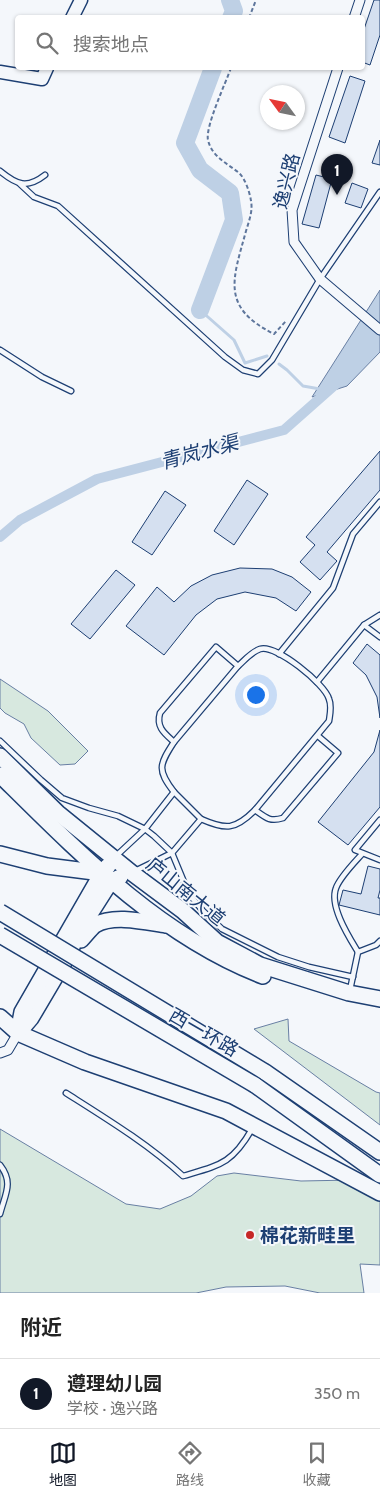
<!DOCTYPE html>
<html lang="zh">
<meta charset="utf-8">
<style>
body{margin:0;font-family:Cabin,"Noto Sans SC",sans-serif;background:#f6f6f6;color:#222}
.compass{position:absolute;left:260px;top:85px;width:45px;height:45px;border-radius:50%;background:#fff;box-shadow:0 1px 4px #0004;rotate:303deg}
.you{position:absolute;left:255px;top:694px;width:18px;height:18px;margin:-12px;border:4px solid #fff;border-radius:50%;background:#1a73e8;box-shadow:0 0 0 8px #1a73e833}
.badge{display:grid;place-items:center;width:32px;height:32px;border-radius:50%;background:#111827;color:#fff;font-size:16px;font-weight:700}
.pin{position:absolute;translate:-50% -41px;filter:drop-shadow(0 1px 2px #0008)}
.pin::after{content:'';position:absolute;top:26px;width:18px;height:15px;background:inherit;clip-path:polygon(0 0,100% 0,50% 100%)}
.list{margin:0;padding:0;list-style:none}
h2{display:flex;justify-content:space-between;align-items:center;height:65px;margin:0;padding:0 20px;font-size:21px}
h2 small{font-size:16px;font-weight:400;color:#767676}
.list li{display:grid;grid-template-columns:32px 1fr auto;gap:15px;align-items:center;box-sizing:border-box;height:70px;padding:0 20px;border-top:1px solid #e0e0e0}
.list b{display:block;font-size:19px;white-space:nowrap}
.list p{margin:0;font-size:16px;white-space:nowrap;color:#767676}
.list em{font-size:16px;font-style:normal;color:#767676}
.icon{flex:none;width:28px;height:28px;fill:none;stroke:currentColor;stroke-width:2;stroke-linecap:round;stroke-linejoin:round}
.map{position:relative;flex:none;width:380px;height:1293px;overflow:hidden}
.search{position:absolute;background:#fff;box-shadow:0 1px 4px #0004;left:15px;right:15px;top:15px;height:55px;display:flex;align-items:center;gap:12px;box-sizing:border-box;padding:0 18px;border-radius:5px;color:#767676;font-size:19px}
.sheet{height:135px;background:#fff}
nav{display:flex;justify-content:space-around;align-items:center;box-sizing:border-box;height:70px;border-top:1px solid #e0e0e0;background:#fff;font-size:14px;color:#767676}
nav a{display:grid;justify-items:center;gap:2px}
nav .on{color:#111827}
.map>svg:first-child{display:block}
</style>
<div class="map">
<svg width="380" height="1293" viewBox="0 0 380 1293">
<rect width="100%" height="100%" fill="#f4f7fb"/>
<g fill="#d7e8df" stroke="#687fa3">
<path d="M0,679l48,32 40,40 -13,13 -15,1 -29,-27 -7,-14 -19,-11 -5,-5z"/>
<path d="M288,1019l1,22 87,51 4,1v32l-126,-96z"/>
<path d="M0,1129l126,75 34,5 31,-13 26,-20 17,-3 67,8 52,-1 27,16v69l-20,-1 4,29h-44l-35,-7 -59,1 -30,6h-196z"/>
</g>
<path fill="#bed0e5" stroke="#687fa3" d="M380,290v62l-33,34 -35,11z"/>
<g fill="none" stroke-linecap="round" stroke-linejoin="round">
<g stroke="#bed0e5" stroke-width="3">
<path d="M200,310l34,30 11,23 22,-7"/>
<path d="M279,364l8,6 16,16 17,3"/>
</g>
<path stroke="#bed0e5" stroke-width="10" d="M0,537l20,-17 77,-41 187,-49 52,-46"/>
<g stroke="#bed0e5" stroke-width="18">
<path d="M230,0l4,11 -3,7"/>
<path d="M200,310l34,-90 -4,-27 -30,-23 -15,-27 28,-75"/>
</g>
</g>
<g fill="#d5e0f0" stroke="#1d3f73">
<path d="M374,0h6v35l-10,30 -8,-3v-27z"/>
<path d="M350,76l15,5 -20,62 -16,-6z"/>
<path d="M380,140v25l-8,-2z"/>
<path d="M316,175l16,4 -13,49 -17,-4z"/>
<path d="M352,183l16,6 -7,19 -16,-5z"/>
<path d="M380,451v39l-53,62 10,9 -17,19 -20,-18 15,-17 -9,-8z"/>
<path d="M247,480l21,14 -34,51 -20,-14z"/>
<path d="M165,491l21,14 -34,50 -20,-13z"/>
<path d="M240,568l32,1 20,8 19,15 -15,19 -20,-13 -31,-6 -28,7 -21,16 -32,40 -38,-29 31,-39 17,15 17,-16 21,-11z"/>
<path d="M116,570l19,15 -45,54 -19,-15z"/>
<path d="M367,644l13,11v63l-3,-21 -11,-22 -13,-12z"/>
<path d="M380,730v77l-32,38 -30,-23 56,-70z"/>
<path d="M368,866l12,3v21l-2,8h2v17l-41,-10 4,-15 18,4z"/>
</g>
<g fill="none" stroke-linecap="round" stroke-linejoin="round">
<defs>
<g id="service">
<path d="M0,171c17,14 27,18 45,4"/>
<path d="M20,184l14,13 24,9 167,151 18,13 15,4 14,-14 48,-81 60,-87"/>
<path d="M0,350l42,27 29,14"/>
<path d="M364,625l16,12"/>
<path d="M279,654l54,-66 20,-54 27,-32"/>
<path d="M317,682l47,-57 16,-10"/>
<path d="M0,741l41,39 21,18 27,10 29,8 27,13 9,7 18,17 17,41 14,17 19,18 56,28 31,10 44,10"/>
<path d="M174,742c-10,-9 -18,-15 -14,-29l56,-66 22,19"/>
<path d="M174,792l27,27"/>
<path d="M255,810c11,8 15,12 28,8l55,-65 -20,-17"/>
<path d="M380,820l-25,30 25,10"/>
<path d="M116,856l29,-27 29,-37c-17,-22 -15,-27 0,-50l64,-76c7,-6 13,-14 22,-17 16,-5 65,35 69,50 3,7 1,15 0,22l-74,89c-20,20 -29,20 -54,9l-29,34 -37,18"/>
<path d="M358,952c-9,-15 -29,-46 -22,-64 4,-11 18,-25 26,-34"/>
<path d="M350,990l8,-38 18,-7 4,-4"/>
<path d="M66,1093c41,26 82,51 117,83 37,-11 49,-12 69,-47"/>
<path d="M0,1165c14,18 5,29 0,49"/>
</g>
<g id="minor">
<path d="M354,18l6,-18"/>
<path d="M338,68l-46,142 2,32 26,37 60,51"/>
<path d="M0,1053l8,-3 10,-17"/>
</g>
<g id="secondary">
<path d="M72,18l9,-18"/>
<path d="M0,72l42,7 5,-11"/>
</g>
<g id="trunk">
<path d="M0,756l58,57 74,60 51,38 34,31 43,23 89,28 31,6"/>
<path d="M0,775c78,77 159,161 263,201"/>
<path d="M0,854l47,12 55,7"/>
<path d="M81,940c4,-4 9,-11 14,-15 19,-11 51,-3 71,0"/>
<path d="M0,1017l18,16 67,29 141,49 154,82"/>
<path d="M19,1032l12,-14 39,-66 6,-16 35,-55 9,-4"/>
<path d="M18,1033l4,-21 80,-139 6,-7"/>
<path d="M265,1072l115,80"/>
<path d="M255,1085l125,90"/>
</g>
</defs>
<use href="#service" stroke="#1d3f73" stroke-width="7"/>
<use href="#minor" stroke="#1d3f73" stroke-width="11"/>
<use href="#secondary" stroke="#1d3f73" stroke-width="15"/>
<use href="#trunk" stroke="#1d3f73" stroke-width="18"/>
<g stroke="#5e769c" stroke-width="2" stroke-dasharray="4 2.5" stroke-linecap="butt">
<path d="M249,18l7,-18"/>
<path d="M231,68c-5,14 -26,59 -23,72 4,17 19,23 31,33 6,5 11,20 12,28 2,10 -2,20 -5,30 -13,48 -26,76 28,103l12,-13"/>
</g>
<use href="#service" stroke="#f4f7fb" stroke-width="4.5"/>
<use href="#minor" stroke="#f4f7fb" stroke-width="9"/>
<use href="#secondary" stroke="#f4f7fb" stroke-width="12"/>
<use href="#trunk" stroke="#f4f7fb" stroke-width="15"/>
<defs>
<g id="trunk-bridge">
<path d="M0,912l265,160"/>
<path d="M0,935l255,150"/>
</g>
</defs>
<use href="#trunk-bridge" stroke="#1d3f73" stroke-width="18" stroke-linecap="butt"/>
<use href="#trunk-bridge" stroke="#f4f7fb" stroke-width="15"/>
</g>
<circle fill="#c62828" stroke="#f4f7fb" stroke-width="2" cx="250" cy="1235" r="5"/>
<g text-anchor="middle" stroke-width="4" stroke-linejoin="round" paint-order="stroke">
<g font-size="19" fill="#1d3f73" stroke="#f4f7fb">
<text transform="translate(286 181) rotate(-76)" y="7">逸兴路</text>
<text transform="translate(186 891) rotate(39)" y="7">庐山南大道</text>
<text transform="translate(204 1032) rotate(30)" y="7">西一环路</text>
</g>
<g font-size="19" font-weight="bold" fill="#1d3f73" stroke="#f4f7fb" text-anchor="start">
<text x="260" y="1242">棉花新畦里</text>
</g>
<g font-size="20" font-style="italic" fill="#1d3f73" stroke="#f4f7fb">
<text transform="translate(199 452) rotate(-15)" y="7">青岚水渠</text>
</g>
</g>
</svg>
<svg class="compass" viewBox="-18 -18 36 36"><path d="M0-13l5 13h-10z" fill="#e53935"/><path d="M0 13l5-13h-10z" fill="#767676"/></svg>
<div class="you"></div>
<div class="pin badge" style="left:337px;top:195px">1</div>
<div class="search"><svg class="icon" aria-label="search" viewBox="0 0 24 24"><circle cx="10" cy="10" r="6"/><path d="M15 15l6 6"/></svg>搜索地点</div>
</div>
<section class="sheet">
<h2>附近<small></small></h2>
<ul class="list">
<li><span class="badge">1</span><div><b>遵理幼儿园</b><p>学校 · 逸兴路</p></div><em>350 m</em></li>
</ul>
</section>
<nav>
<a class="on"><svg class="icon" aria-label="map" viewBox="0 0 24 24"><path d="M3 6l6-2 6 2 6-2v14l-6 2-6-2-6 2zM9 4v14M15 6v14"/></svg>地图</a>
<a><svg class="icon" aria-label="directions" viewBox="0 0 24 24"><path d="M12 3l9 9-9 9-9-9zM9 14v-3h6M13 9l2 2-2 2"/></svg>路线</a>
<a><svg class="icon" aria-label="saved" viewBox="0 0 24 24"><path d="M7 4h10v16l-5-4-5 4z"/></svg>收藏</a>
</nav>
